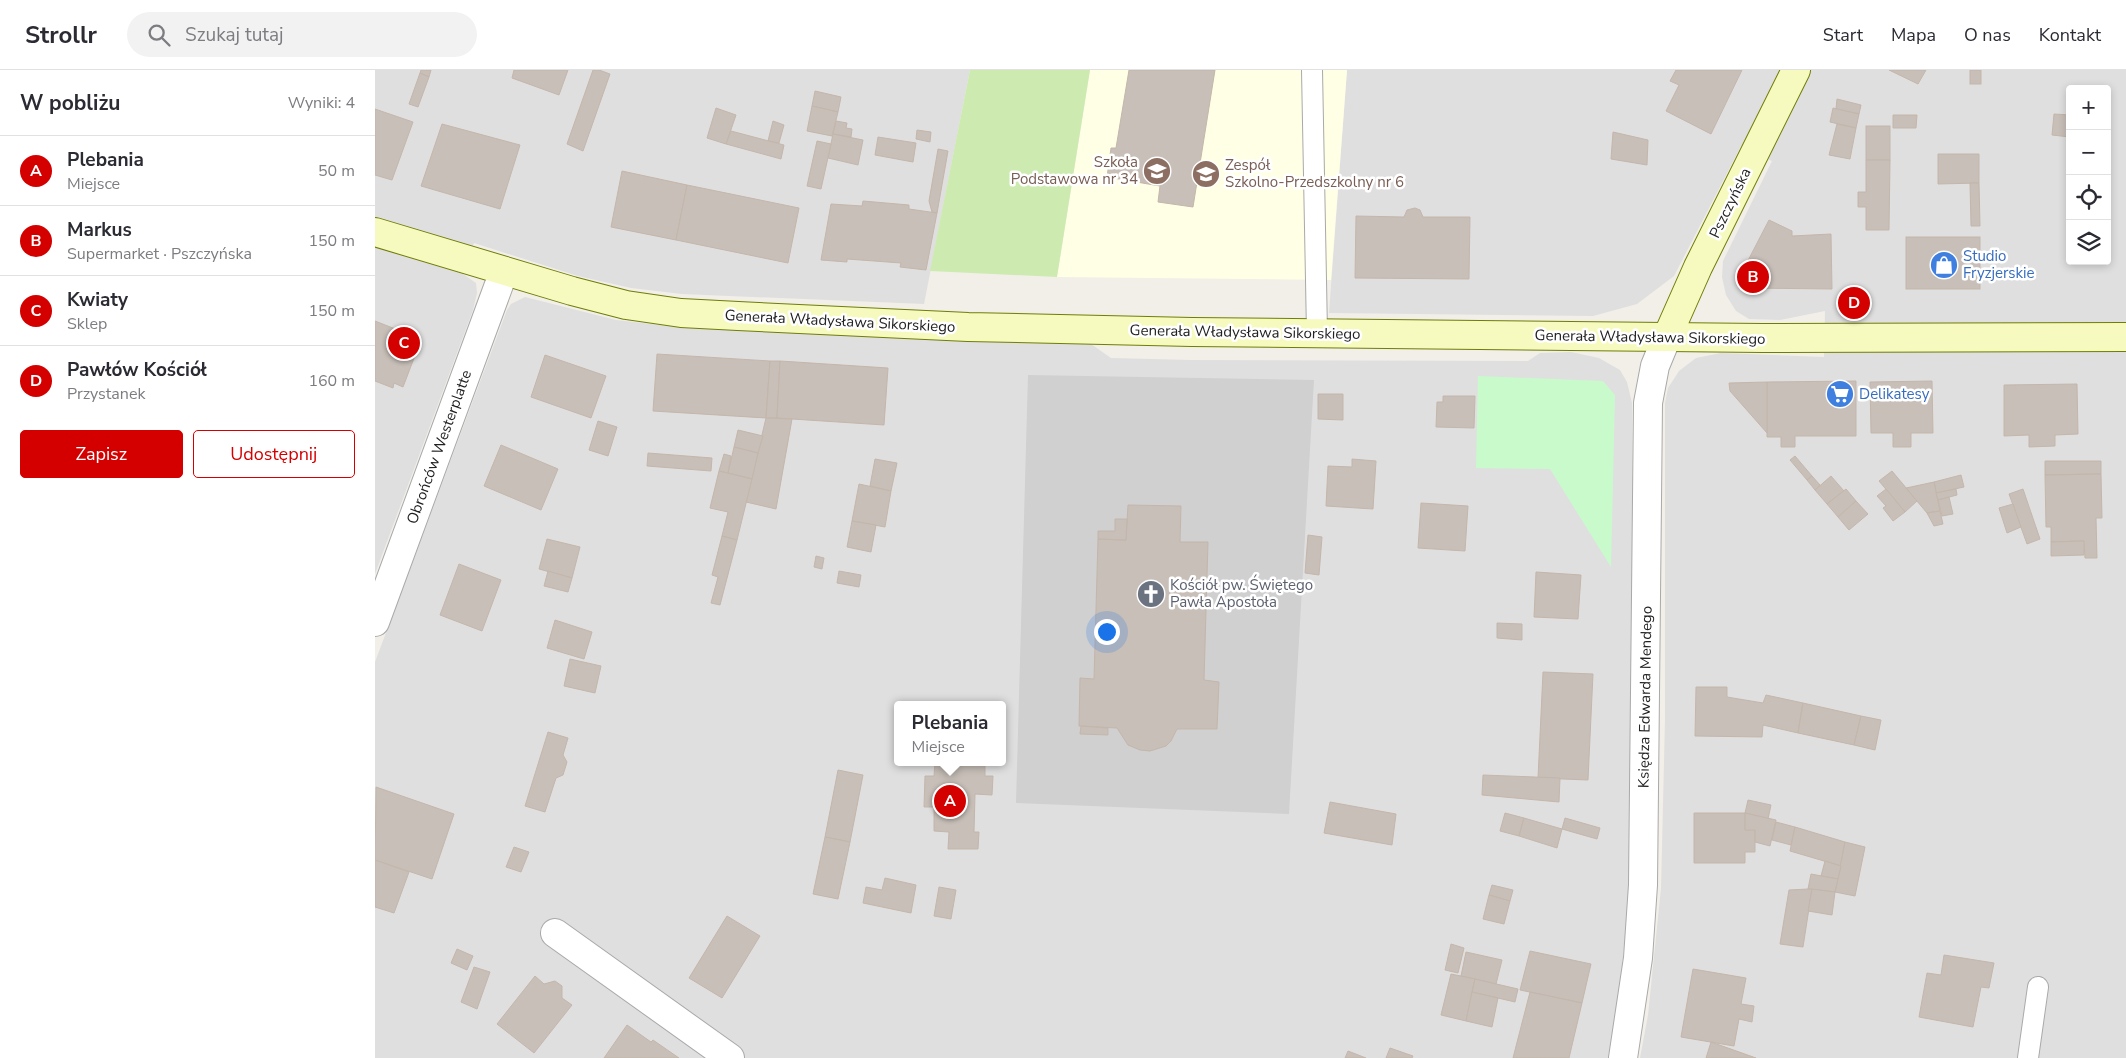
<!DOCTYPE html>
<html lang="pl">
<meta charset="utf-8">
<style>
body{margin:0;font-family:"Nunito Sans",sans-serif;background:#f2f2f3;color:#2b2b33}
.controls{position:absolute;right:15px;top:15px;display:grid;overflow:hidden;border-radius:5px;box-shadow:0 2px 8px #0003}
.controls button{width:45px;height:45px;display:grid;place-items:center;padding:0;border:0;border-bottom:1px solid #e1e1e2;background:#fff;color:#2b2b33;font:25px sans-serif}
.you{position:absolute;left:731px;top:561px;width:18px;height:18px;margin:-12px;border:4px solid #fff;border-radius:50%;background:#1a73e8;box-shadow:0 0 0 8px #1a73e833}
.badge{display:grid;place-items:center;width:32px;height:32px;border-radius:50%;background:#d40000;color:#fff;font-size:16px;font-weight:700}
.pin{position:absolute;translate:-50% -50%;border:2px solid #fff;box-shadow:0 1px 5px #0006}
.popup{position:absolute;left:519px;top:631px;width:112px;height:65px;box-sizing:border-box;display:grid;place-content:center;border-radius:5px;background:#fff;filter:drop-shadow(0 1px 4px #0005);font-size:16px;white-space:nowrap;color:#7c7c81}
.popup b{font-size:19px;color:#2b2b33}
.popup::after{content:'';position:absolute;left:50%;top:100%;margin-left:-10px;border:10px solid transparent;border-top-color:#fff}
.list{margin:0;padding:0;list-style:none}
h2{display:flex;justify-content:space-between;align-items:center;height:65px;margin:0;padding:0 20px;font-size:21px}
h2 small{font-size:16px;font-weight:400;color:#7c7c81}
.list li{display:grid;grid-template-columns:32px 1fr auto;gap:15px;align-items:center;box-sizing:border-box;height:70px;padding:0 20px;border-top:1px solid #e1e1e2}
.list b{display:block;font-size:19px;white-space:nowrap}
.list p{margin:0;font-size:16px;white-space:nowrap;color:#7c7c81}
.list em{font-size:16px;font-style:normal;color:#7c7c81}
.actions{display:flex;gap:10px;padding:15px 20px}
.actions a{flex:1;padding:11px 0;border:1px solid #d40000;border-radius:5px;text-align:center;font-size:18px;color:#d40000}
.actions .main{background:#d40000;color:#fff}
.icon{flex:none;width:28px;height:28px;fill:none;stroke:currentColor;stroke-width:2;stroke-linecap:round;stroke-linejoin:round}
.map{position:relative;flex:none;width:1751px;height:988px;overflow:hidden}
header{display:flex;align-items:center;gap:30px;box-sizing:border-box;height:70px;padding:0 25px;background:#fff;border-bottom:1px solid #e1e1e2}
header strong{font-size:24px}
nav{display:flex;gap:28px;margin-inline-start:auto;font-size:18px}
.search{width:350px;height:45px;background:#f2f2f3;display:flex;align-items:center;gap:12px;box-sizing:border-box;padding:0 18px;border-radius:28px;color:#7c7c81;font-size:19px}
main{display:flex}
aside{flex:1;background:#fff}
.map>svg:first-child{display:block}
</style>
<header>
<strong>Strollr</strong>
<div class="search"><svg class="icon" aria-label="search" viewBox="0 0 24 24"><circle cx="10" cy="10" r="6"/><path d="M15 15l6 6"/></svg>Szukaj tutaj</div>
<nav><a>Start</a><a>Mapa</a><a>O nas</a><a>Kontakt</a></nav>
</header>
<main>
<aside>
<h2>W pobliżu<small>Wyniki: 4</small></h2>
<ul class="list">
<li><span class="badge">A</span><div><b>Plebania</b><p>Miejsce</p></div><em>50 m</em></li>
<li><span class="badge">B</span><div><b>Markus</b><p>Supermarket · Pszczyńska</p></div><em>150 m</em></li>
<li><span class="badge">C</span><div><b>Kwiaty</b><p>Sklep</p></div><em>150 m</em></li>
<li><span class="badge">D</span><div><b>Pawłów Kościół</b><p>Przystanek</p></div><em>160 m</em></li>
</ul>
<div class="actions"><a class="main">Zapisz</a><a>Udostępnij</a></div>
</aside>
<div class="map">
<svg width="1751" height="988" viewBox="0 0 1751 988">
<rect width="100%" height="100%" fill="#f2efe9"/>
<g fill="#e0dfdf" fill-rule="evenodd">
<path d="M0,0h595l-46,234 -242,-10 -51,-6 -53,-12 -104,-33 -11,31 13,9 1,10 -4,17 -98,264z"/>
<path d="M972,0h779v988h-486l8,-43 13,-127 4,-168v-317l3,-15 11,-17 17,-13 25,-5 103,4 1,-46 -45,9 -31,-1 -13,-8 -10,-16 -4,-18 1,-16 49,-100 -31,-15 -67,130 -37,28 -44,12 -264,-3zM1695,19h37v172h-37z"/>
<path d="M150,227l91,23 72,8 403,16 20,14 80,2 337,1 12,-8 31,-1 28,6 21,12 7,12 5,21 1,357 -1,123 -13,107 -11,68h-1233v-396l132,-352 4,-6zM522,635h106v57h-106z"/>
</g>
<path fill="#ffffe5" d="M715,0h257l-16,210 -274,-3z"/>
<path fill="#d0d0d0" d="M653,305l286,5 -25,434 -273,-11z"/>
<path fill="#cdebb0" d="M595,0h120l-33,207 -127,-6z"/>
<path fill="#c8facc" d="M1103,306l125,5 12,14 -4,172 -61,-98 -74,-1z"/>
<g fill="#c7bfb8" stroke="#c4b6ab">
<path d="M46,0h10l-2,7 -9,-4z"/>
<path d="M139,0h54l-9,25 -47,-17z"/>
<path d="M218,0h6l11,4 -27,77 -16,-7z"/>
<path d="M754,0h86l-22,137 -35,-5 2,-16 -53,-9 4,-29h5z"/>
<path d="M1301,0h66l-31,64 -45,-23 13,-26 -9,-4z"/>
<path d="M1514,0h37l-8,14z"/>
<rect x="1595" y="0" width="11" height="14"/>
<path d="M45,3l9,4 -11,30 -9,-3z"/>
<path d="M440,21l26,6 -3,15 -26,-6z"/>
<path d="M1462,29l24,6 -2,9 -23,-5z"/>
<path d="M437,36l26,6 -6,24 -25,-5z"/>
<path d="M341,38l20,7 -10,29 -19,-6z"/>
<path d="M1458,38l26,6 -3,14 -26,-6z"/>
<path d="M0,39l38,13 -21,58 -17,-5z"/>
<path d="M1679,44l16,1v22l-18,-2z"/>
<path d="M1518,45h24l-1,13h-23z"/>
<path d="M398,51l11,4 -5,18 -11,-2z"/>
<path d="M461,51l11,2 -1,5 6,1 -1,8 -18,-3z"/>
<path d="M67,54l78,21 -20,64 -79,-23z"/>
<path d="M1462,54l19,4 -6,31 -21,-4z"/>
<rect x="1491" y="56" width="24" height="34"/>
<path d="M542,60l14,2 -1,10 -14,-3z"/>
<path d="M356,61l53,14 -3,14 -55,-15z"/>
<path d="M1238,62l35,8 -1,25 -36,-6z"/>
<path d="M458,64l30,6 -5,25 -30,-7z"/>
<path d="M503,67l38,6 -3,19 -38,-7z"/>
<path d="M442,71l14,3 -10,45 -14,-3z"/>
<path d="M563,79l10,2 -11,62 -5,-1 -3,-11z"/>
<path d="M1563,84h41v29l-41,1z"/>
<path d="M1491,90h24l-1,70h-23v-23h-8v-15h8z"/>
<path d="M247,101l65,14 -11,55 -65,-13z"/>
<path d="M1595,113h9l1,43h-9z"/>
<path d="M312,115l112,23 -11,55 -112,-23z"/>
<path d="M488,131l46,4v4l28,4 -11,57 -26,-3 1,-4 -54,-4v3l-26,-2 10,-56 31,2z"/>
<path d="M1040,138l5,2 3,7h47l-1,62 -114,-1 1,-62 48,1 3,-7z"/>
<path d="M1394,150l23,11v5l39,-2 1,55 -86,-1 -6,-12z"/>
<rect x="1531" y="167" width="74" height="52"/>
<path d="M0,251l28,11 -2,6 5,11 10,4 -13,34 -9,-4 -1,5 -18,-7z"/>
<path d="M282,284l113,7 -4,57 -113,-7z"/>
<path d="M170,285l61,21 -15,42 -60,-21z"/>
<path d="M395,291h10l-3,57h-11z"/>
<path d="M405,291l108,7 -4,57 -107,-7z"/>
<path d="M1481,311v55h-61v11h-14v-10h-14v-55z"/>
<path d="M1557,311l1,52h-22v14h-18v-14h-22l-1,-51z"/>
<path d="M1392,312v51l-37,-42 -1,-8z"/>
<path d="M1702,314l1,50 -23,1v11l-26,1v-12l-25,1v-51z"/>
<path d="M943,324h25v26l-25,-1z"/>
<path d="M1068,326h32l-1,32 -38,-1 1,-25h6z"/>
<path d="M391,348l26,1 -16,90 -30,-7z"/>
<path d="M223,351l19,6 -9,29 -19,-6z"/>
<path d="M363,360l25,6 -5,17 -24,-6z"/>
<path d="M126,375l57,24 -17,41 -57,-24z"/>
<path d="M359,377l24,6 -6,26 -24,-6z"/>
<path d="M273,383l64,5 -1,13 -64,-5z"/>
<path d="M349,384l7,2 -3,17 -9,-2z"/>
<path d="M1420,386l17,20 -5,4 -17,-20z"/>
<path d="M500,389l22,4 -6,28 -21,-5z"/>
<path d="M977,389l24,2 -3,48 -47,-3 2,-40 24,1z"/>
<path d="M1670,391h56v13l-56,1z"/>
<path d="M344,401l33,8 -15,61 -15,-4 6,-24 -18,-4z"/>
<path d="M1517,401l25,30 -12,11 -26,-31z"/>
<path d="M1726,404l1,44h-6l1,40h-12l-1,-17 -33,1v-15h-5l-1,-52z"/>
<path d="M1586,405l3,12 -28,6 -2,-11z"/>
<path d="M1437,406l8,9 -5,5 -8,-10z"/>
<path d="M1456,406l13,15 -17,13 -12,-14z"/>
<path d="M1559,412l6,29 -13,2 -21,-25z"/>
<path d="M484,414l32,7 -6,36 -33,-6z"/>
<path d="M1471,419l10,12 -18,16 -11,-13z"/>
<path d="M1511,419l19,23 -12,9 -10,-13 3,-2 -9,-10z"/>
<path d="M1581,419l1,6 -19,5 -2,-7z"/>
<path d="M1648,419l17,50 -13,5 -18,-50z"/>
<path d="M1574,427l4,17 -11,2 -4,-16z"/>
<path d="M1481,431l12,13 -19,16 -11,-13z"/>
<path d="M1046,433l47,3 -3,45 -47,-3z"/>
<path d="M1638,434l8,23 -14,6 -8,-25z"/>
<path d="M753,435l53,1 -1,36h28l-4,138 15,2 -2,47h-40l-6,12 -5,5 -16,5 -10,-1 -12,-5 -11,-17 -38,-2 1,-48 14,1 4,-140 28,1z"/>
<path d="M1565,441l3,13 -9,2 -7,-13z"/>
<path d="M740,449h12l-1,21 -28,-1v-8h17z"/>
<path d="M477,451l24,4 -5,27 -24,-5z"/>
<path d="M933,465l14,2 -3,38 -14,-2z"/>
<path d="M347,466l15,4 -17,65 -9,-2 7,-26 -6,-2z"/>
<path d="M172,469l33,8 -8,31 -33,-9z"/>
<path d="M1709,471v14l-33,1v-14z"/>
<path d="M441,486l8,2 -2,11 -8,-2z"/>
<path d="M84,494l42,16 -19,51 -42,-16z"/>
<path d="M173,501l24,7 -4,14 -24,-6z"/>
<path d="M464,501l22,4 -2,12 -22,-4z"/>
<path d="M1161,502l45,3 -3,44 -44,-2z"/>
<path d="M180,550l37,12 -8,27 -37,-11z"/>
<path d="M1122,553l25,1v16l-25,-2z"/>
<path d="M195,589l31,7 -6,27 -31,-7z"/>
<path d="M1168,602l50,2 -5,106 -50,-2z"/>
<path d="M1321,617h31v10l36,6 3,-8 37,8 -5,30 -35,-8 -1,12 -67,-1z"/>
<path d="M1428,633l58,13 -7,29 -56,-12z"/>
<path d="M1486,646l20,4 -6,30 -21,-5z"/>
<path d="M706,656l27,2v7l-28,-1z"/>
<path d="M173,662l20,6 -5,17 4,7 -4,13 -7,3 -11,34 -20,-6z"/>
<path d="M560,692h50v14h8l-1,19 -17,-1 -1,38h5l-1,17h-30l1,-17 -15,-1v-24h-10l1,-31h9z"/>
<path d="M463,700l25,5 -13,67 -25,-5z"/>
<path d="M1108,705l77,3 -1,24 -77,-7z"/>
<path d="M1,717l78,27 -22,65 -57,-19z"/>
<path d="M1373,730l23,5 -3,14 -23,-6z"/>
<path d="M955,732l66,12 -4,31 -68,-12z"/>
<path d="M1130,743l19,5 -5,18 -19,-5z"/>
<path d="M1319,743h51v17h10v22h-10v11h-51z"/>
<path d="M1370,743l31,7 -6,26 -15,-4v-12h-10z"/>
<path d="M1149,748l38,11 -5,19 -38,-12z"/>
<path d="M1190,748l35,10 -3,11 -35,-10z"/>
<path d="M1401,752l19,5 -4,18 -19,-5z"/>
<path d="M1420,757l50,15 -4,24 -51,-15z"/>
<path d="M450,767l25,5 -12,57 -25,-5z"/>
<path d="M1470,772l20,5 -10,49 -20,-4z"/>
<path d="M139,777l15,5 -8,20 -15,-5z"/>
<path d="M0,790l34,12 -15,41 -19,-6z"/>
<path d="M1450,791l16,5 -3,13 -17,-3z"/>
<path d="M1436,804l27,5 -3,13 -27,-3z"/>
<path d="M510,808l31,7 -5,28 -48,-10 3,-16 16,3z"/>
<path d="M1117,815l21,5 -3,11 -21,-6z"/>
<path d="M564,817l17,3 -5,29 -17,-3z"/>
<path d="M1433,819h4l-9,58 -23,-3 9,-54z"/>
<path d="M1437,819l23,3 -3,23 -24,-4z"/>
<path d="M1114,825l21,6 -6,23 -21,-5z"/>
<path d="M352,846l33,20 -38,62 -33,-20z"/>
<path d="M1076,874l13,4 -6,25 -13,-3z"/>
<path d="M82,879l16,7 -6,14 -16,-7z"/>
<path d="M1155,881l61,13 -9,39 -62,-13z"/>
<path d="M1091,882l36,8 -6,24 -35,-8z"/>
<path d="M1569,885l50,8 -5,25 -8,-1 -8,40 -54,-10 8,-44 14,2z"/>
<path d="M99,897l16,5 -13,37 -16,-7z"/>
<path d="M1318,899l53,9 -5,26 13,2 -2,16 -13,-3 -5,27 -53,-9z"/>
<path d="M1076,904l24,5 -9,42 -25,-6z"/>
<path d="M160,906l9,8 11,-3 7,5v12l10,7 -38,48 -37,-29z"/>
<path d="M1100,909l43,10 -3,13 -43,-10z"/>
<path d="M1097,922l26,6 -6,29 -26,-6z"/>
<path d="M1155,922l52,11 -13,55h-56z"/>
<path d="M252,955l24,17 2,-2 26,18h-75z"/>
<path d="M1336,972l45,16h-50z"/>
<path d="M1015,978l23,8 -1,2h-26z"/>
<path d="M973,981l18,7h-21z"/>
</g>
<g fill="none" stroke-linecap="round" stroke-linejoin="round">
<defs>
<g id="lane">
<path d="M937,0l5,263"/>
<path d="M1653,988l10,-71"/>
</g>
<g id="street">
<path d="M0,552l129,-351"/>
<path d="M180,863l175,125"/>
<path d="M1248,988l15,-100 5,-73 5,-482 7,-37 12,-29"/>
</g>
<g id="secondary">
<path d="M0,162l197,59 54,14 55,8 57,3 230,11 224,5 570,6 364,-1"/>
<path d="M1292,267l31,-70 98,-197"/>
</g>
</defs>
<use href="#lane" stroke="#a9a9a9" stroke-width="22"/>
<use href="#street" stroke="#a9a9a9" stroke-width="30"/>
<use href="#secondary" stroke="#707d05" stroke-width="30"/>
<use href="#lane" stroke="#fff" stroke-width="20"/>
<use href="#street" stroke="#fff" stroke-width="28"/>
<use href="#secondary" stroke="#f7fabf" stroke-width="28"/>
</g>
<defs>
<symbol id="school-disc" viewBox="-11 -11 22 22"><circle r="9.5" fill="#8d6e63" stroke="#fff"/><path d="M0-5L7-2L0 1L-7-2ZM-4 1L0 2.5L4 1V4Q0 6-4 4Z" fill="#fff"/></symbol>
<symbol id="shop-disc" viewBox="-11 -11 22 22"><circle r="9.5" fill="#3f7fe0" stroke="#fff"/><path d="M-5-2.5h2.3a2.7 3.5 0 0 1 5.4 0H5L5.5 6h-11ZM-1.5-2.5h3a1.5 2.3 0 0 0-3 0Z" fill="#fff"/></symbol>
<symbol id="supermarket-disc" viewBox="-11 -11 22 22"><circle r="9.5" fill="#3f7fe0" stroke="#fff"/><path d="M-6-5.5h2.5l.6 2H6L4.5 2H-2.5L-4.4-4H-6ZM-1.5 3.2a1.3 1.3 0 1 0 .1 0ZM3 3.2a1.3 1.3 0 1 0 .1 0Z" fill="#fff"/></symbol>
<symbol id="church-disc" viewBox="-11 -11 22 22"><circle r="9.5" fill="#6b7280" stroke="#fff"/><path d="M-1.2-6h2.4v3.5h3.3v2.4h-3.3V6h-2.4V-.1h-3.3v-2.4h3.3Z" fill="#fff"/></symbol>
</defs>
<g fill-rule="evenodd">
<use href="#school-disc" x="766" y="85" width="32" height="32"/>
<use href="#school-disc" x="815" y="88" width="32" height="32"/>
<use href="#shop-disc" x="1553" y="179" width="32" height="32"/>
<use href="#supermarket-disc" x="1449" y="308" width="32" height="32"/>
<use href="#church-disc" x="760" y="508" width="32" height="32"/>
</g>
<g text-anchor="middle" stroke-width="5" stroke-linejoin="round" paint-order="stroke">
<g font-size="15" fill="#785e54" stroke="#fff" text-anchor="end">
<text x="763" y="97">Szkoła<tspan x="763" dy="17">Podstawowa nr 34</tspan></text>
<text x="850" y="100" text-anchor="start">Zespół<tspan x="850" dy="17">Szkolno-Przedszkolny nr 6</tspan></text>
</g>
<g font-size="15" fill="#222" stroke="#fff">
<text transform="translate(1355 133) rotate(-64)" y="5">Pszczyńska</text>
<text transform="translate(465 251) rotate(3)" y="5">Generała Władysława Sikorskiego</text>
<text transform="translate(870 262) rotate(1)" y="5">Generała Władysława Sikorskiego</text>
<text transform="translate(1275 267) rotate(1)" y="5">Generała Władysława Sikorskiego</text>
<text transform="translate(64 377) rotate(-70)" y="5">Obrońców Westerplatte</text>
<text transform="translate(1270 627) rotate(-89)" y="5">Księdza Edwarda Mendego</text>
</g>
<g font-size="15" fill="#366cbe" stroke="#fff" text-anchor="start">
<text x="1588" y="191">Studio<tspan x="1588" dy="17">Fryzjerskie</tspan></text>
<text x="1484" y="329">Delikatesy</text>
</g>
<g font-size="15" fill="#5b616d" stroke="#fff" text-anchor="start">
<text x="795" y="520">Kościół pw. Świętego<tspan x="795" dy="17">Pawła Apostoła</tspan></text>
</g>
</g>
</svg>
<div class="controls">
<button>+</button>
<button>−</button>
<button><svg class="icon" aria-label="locate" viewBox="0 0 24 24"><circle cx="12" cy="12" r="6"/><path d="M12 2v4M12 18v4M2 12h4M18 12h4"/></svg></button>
<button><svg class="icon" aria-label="layers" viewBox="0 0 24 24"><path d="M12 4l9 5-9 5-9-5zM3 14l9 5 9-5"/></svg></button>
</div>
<div class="you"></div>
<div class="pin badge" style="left:575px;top:731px">A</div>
<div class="popup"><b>Plebania</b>Miejsce</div>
<div class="pin badge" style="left:1378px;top:207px">B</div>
<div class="pin badge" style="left:29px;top:273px">C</div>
<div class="pin badge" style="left:1479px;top:233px">D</div>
</div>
</main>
